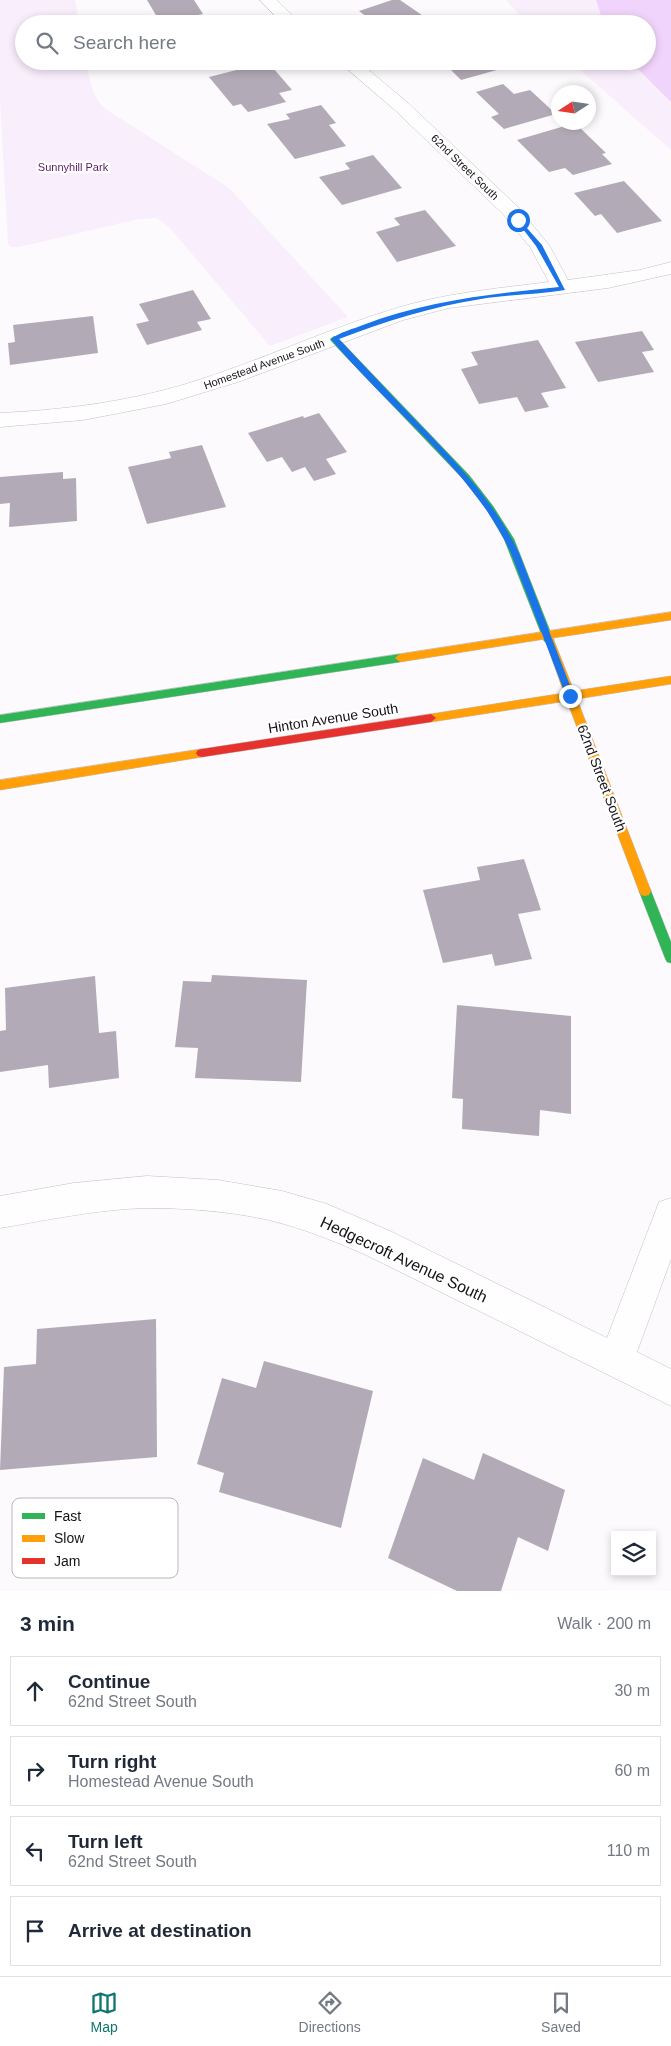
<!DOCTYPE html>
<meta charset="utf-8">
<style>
body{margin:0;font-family:Arial,sans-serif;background:#f6f6f7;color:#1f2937}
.controls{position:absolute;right:15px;bottom:15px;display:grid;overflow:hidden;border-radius:0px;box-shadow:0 2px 8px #0003}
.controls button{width:45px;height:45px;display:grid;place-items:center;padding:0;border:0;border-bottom:1px solid #e0e1e3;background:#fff;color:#1f2937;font:25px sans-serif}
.compass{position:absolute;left:551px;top:85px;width:45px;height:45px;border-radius:50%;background:#fff;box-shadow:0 2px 8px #0003;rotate:258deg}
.stop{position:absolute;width:15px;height:15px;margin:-11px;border:4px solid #1a73e8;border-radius:50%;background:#fff}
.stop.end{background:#1a73e8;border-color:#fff;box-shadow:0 1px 5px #0008}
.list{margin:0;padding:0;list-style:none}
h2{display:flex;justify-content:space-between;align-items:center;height:65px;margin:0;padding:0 20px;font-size:21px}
h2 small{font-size:16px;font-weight:400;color:#747a83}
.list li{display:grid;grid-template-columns:32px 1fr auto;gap:15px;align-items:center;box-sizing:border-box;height:70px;margin:0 10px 10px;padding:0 10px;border:1px solid #e0e1e3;border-radius:0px}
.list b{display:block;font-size:19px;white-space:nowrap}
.list p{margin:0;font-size:16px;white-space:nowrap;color:#747a83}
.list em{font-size:16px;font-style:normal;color:#747a83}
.icon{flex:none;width:28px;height:28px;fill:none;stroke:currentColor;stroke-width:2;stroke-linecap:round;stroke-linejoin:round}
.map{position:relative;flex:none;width:671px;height:1591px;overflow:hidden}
.search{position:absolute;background:#fff;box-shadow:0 2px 8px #0003;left:15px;right:15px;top:15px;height:55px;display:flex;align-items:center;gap:12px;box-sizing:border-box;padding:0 18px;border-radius:28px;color:#747a83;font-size:19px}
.sheet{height:385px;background:#fff}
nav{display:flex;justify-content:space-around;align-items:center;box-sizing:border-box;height:70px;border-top:1px solid #e0e1e3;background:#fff;font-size:14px;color:#747a83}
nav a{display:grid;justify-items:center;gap:2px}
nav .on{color:#0f766e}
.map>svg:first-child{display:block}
</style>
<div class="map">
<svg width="671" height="1591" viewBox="0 0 671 1591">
<rect width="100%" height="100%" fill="#fcfafd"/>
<g fill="#f9eefc">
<path d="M0,0h75l4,24h-55v37h62c3,18 6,34 18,47l125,80 119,129 -78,29 -100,-118 -13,-10 -18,1 -120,28h-8l-3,-3 -8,-143z"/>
<path d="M506,0h165v150l-101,-89h77v-37h-120z"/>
</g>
<path fill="#f1d4fb" d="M596,0h75v102l-41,-41h17v-37h-43z"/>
<g fill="#b3aab7">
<path d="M147,0h47l9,14 -43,8z"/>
<path d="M392,0h8l35,24h-59l-17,-13z"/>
<path d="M181,61h41v1l-34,8z"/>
<path d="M426,61h70l8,7 -43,12 -16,-16 -12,4z"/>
<path d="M268,62l24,28 -13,3 7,9 -38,10 -7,-8 -8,2 -24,-29z"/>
<path d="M503,84l11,10 16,-4 26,24 -52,15 -13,-12 8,-3 -23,-22z"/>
<path d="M321,105l15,18 -7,2 17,21 -51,13 -28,-35 23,-5 -4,-5z"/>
<path d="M575,123l31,30 -4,1 10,10 -39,11 -8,-7 -16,4 -32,-32z"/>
<path d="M373,155l29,33 -60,17 -23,-28 31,-8 -5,-6z"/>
<path d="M624,181l38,40 -45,12 -16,-19 -6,2 -21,-23z"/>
<path d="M425,210l31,36 -59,16 -21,-30 24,-7 -6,-7z"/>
<path d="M193,290l18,29 -14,3 5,8 -55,15 -11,-21 13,-3 -10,-17z"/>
<path d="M93,316l5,37 -88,12 -2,-22 7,-1 -2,-17z"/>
<path d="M642,331l12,19 -12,2 12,20 -56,10 -23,-40z"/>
<path d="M538,340l28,48 -25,5 8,14 -24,5 -8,-15 -38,7 -18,-35 17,-4 -7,-13z"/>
<path d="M319,413l28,39 -21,7 10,15 -22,7 -9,-14 -13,5 -10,-15 -15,5 -19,-29 55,-17 1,2z"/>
<path d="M202,445l24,62 -79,17 -19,-57 43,-9 -2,-6z"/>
<path d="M63,472v7l13,-1 1,43 -68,6 1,-24 -10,1v-27z"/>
<path d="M524,859l17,51 -23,4 14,45 -37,7 -3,-12 -49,9 -20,-73 57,-10 -3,-13z"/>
<path d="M212,975l95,5 -6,102 -106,-4 3,-30 -23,-1 8,-66 28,1z"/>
<path d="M95,976l4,57 17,-2 3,47 -70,10 -1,-23 -48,7v-41l6,-1 -1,-42z"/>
<path d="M457,1005l114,11v98l-31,-4 -1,26 -77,-7 1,-30 -11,-1z"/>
<path d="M156,1319l1,138 -157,13 4,-103 32,-3 1,-35z"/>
<path d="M264,1361l109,30 -32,137 -122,-36 5,-19 -27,-9 25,-86 34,10z"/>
<path d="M483,1453l82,37 -17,61 -30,-14 -17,54h-44l-69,-33 35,-100 51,22z"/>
</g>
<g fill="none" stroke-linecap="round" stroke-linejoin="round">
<defs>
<g id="street">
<path d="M260,0h17l24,24h-18z"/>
<path d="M338,61h20l50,42 109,103 32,39 19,35 72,-10 31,-8v12l-63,14 -159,20 -46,12 -162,61 -75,23 -83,16 -83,7v-14c63,-3 126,-11 186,-29 76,-23 148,-59 225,-80 45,-12 91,-16 138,-22l-19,-35 -27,-33 -107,-103z"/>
<path d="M147,1176l71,4 64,11 45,13 63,27 217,107 52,-136 12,-4v61l-34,93 34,17v37l-305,-151c-27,-12 -54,-23 -82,-31 -41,-12 -94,-16 -136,-16 -50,1 -100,12 -148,20v-32l74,-13z"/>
</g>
<g id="fast">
<path d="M334,336l3,1 132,138 24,31 21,33 40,102 -1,3 -4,1 -5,-4 -40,-102 -17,-29 -24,-31 -132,-138 -1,-2z"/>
<path d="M400,654l5,4 -5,4 -400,61v-8z"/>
<path d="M645,886l4,1 2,4 20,51v21l-4,-1 -2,-4 -26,-67 2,-4z"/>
</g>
<g id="slow">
<path d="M671,612v8l-118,18 21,53 97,-15v8l-94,15 74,192 -2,4 -4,1 -4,-1 -2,-4 -72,-190 -136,21 -5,-4 5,-4 133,-21 -19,-54 -145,23 -5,-4 5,-4z"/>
<path d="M202,749l4,1 2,3 -2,3 -4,1 -202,33v-10z"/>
</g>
<path id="jam" d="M431,714l5,4 -5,4 -229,35 -4,-1 -2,-3 2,-3 4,-1z"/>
</defs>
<use href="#street" stroke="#c3c0c4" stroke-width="1"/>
<use href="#fast" stroke="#c3c0c4" stroke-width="1"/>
<use href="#slow" stroke="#c3c0c4" stroke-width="1"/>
<use href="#jam" stroke="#c3c0c4" stroke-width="1"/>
<use href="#street" fill="#fffeff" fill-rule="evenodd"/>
<use href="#fast" fill="#30b455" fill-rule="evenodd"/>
<use href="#slow" fill="#ff9f0a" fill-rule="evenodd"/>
<use href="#jam" fill="#e5322d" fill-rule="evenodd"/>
</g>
<path fill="#1a73e8" d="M518,218l24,27 23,45c-28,5 -56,4 -84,9 -50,8 -95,22 -142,40 27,29 54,58 82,87 38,39 74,77 98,127l55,143 -4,3 -4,-3 -55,-143c-40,-86 -121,-142 -180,-214 9,-7 22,-10 32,-14 63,-24 128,-31 196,-38l-23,-41 -20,-26z"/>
<g text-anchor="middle" stroke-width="4.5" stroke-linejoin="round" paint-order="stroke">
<g font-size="11" fill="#591c6a" stroke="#fff">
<text x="73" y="171">Sunnyhill Park</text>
</g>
<g font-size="11" fill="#151116" stroke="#fff">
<text transform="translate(465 167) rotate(44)" y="4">62nd Street South</text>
<text transform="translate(264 364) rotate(-20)" y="4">Homestead Avenue South</text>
</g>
<g font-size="14" fill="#151116" stroke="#fff">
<text transform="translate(333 718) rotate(-9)" y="5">Hinton Avenue South</text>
<text transform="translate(602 778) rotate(69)" y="5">62nd Street South</text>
</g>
<g font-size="16" fill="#151116" stroke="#fff">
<text transform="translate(404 1259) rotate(25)" y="6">Hedgecroft Avenue South</text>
</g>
</g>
<rect x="12" y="1498" width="166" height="80" rx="8" fill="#fff" stroke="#b9b8b9" stroke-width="1"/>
<rect x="22" y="1513" width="23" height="6" fill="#30b455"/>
<rect x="22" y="1535" width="23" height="7" fill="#ff9f0a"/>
<rect x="22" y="1558" width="23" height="6" fill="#e5322d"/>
<g font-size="14" fill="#151116">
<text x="54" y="1521">Fast</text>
<text x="54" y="1543">Slow</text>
<text x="54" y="1566">Jam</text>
</g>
</svg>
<div class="controls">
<button><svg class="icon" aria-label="layers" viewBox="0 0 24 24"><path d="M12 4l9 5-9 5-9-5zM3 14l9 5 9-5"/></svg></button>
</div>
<svg class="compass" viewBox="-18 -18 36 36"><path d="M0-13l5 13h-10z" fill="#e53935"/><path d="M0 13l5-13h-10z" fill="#747a83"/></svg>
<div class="stop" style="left:518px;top:220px"></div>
<div class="stop end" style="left:570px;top:696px"></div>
<div class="search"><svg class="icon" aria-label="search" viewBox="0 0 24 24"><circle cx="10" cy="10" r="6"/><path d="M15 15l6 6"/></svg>Search here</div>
</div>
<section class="sheet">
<h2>3 min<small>Walk · 200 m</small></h2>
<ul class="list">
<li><svg class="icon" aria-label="ahead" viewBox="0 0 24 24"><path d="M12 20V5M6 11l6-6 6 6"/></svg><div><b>Continue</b><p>62nd Street South</p></div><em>30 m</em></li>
<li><svg class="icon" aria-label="right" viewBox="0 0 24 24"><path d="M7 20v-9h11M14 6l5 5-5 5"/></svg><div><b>Turn right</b><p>Homestead Avenue South</p></div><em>60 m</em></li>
<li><svg class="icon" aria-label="left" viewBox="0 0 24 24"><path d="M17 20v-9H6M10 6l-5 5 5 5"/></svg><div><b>Turn left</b><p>62nd Street South</p></div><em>110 m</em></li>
<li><svg class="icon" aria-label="arrive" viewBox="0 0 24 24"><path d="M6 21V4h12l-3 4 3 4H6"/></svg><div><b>Arrive at destination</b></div></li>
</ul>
</section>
<nav>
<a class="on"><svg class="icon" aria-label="map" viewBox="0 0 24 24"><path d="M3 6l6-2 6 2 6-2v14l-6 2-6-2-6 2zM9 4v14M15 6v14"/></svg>Map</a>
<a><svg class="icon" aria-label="directions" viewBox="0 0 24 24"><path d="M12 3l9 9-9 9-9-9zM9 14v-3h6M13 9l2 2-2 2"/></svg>Directions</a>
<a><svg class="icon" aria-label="saved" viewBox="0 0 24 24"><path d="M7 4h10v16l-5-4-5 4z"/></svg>Saved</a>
</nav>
